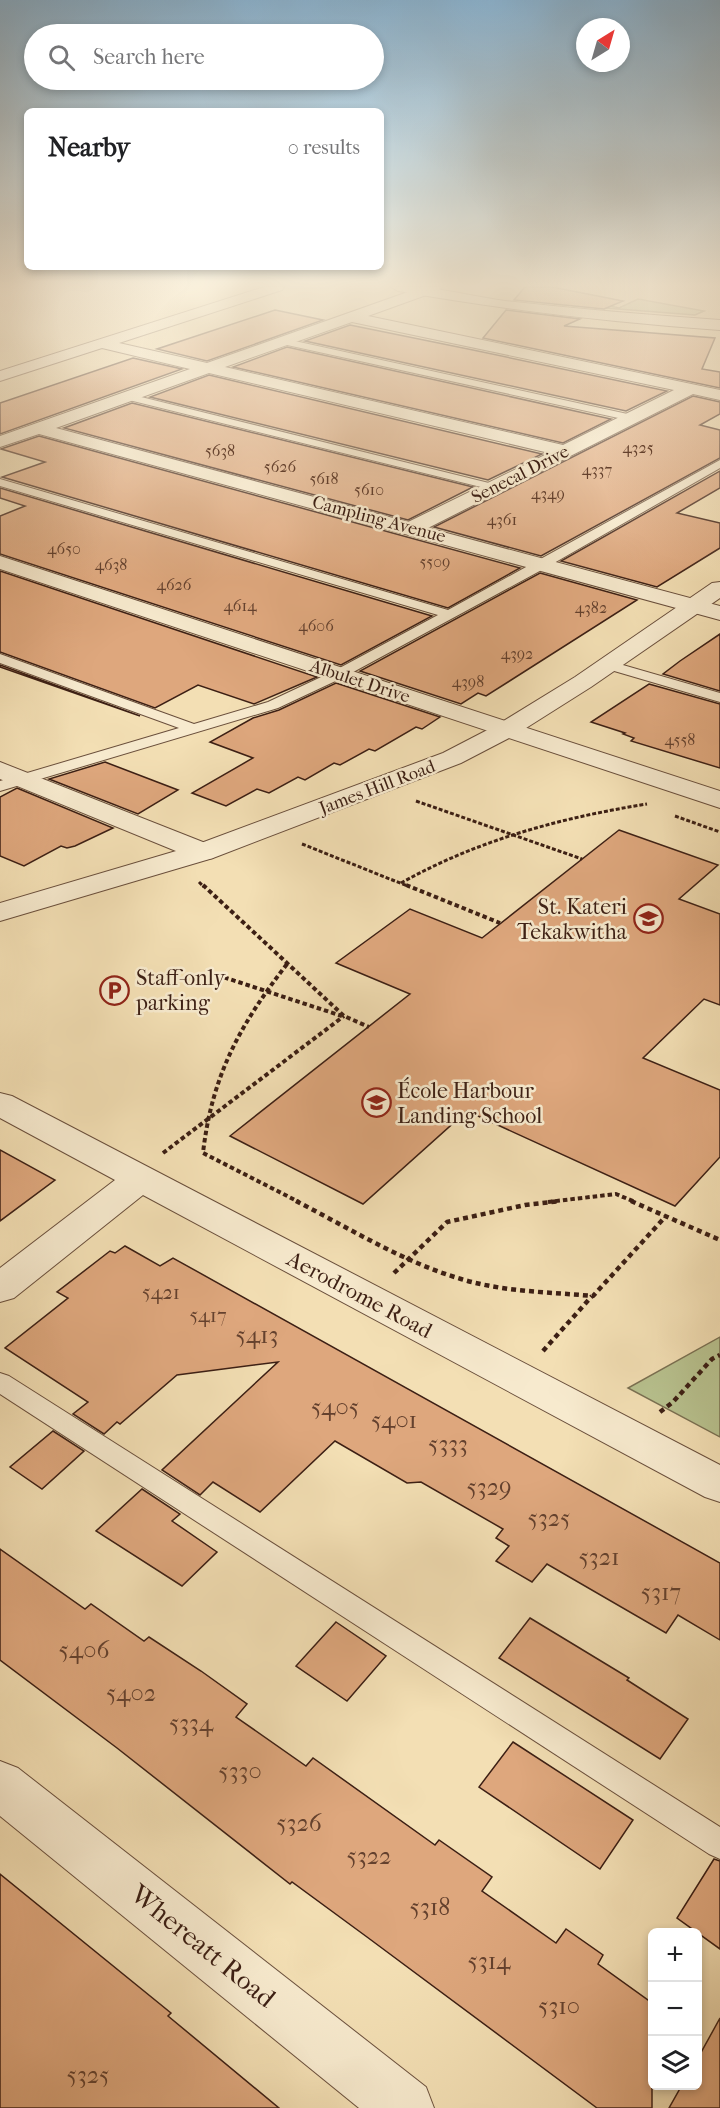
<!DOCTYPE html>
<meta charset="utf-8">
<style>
body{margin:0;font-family:"IM FELL French Canon",serif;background:#f6f6f6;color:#202124}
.controls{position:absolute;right:18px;bottom:18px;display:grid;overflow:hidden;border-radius:9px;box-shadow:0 3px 9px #0003}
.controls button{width:54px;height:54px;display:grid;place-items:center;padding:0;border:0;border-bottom:2px solid #e0e0e0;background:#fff;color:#202124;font:30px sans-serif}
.compass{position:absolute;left:576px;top:18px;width:54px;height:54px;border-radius:50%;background:#fff;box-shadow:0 3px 9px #0003;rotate:37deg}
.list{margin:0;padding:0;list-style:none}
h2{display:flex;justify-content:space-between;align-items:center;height:78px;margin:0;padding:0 24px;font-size:26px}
h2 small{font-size:20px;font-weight:400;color:#757577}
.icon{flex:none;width:33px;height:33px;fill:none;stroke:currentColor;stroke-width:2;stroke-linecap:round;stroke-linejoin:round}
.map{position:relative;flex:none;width:720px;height:2108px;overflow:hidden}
.search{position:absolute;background:#fff;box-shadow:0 3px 9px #0003;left:24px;top:24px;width:360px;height:66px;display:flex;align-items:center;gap:15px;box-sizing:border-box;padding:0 21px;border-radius:33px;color:#757577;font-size:22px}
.panel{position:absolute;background:#fff;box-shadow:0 3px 9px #0003;left:24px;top:108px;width:360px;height:162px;border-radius:9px}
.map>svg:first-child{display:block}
</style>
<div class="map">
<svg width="720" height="2108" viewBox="0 0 720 2108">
<rect width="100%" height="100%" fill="#f3dfb4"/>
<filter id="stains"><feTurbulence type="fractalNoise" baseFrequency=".00333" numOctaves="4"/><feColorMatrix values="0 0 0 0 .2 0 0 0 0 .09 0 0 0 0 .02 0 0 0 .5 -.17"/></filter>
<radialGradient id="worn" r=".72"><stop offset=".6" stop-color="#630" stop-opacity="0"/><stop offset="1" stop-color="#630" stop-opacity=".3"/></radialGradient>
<g fill="#b8c28f" stroke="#7a7052" stroke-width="1.5">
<path d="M571,297l48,11 19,-9 66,12 -9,4 -141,-11z"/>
<path d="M720,1337v100l-92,-49z"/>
</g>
<g fill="#dea77d" stroke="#3c1f14" stroke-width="1.5">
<path d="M525,287h27l71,14 -19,8 -90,-9z"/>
<path d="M275,310l48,10 -116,41 -50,-12z"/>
<path d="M506,310l74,9 -16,7 151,12 -13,31 18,3v16l-237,-50z"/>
<path d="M350,325l123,25 194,41 -41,20 -321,-70z"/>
<path d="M287,347l324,72 -48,24 -330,-76z"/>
<path d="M133,358l49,11 -182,65v-31z"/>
<path d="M209,375l333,79 -54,26 -338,-83z"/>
<path d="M693,396l27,6v12l-20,11 20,5v28l-179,98 -107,-29z"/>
<path d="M132,403l341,84 -65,33 -344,-92z"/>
<path d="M39,436l481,132 -72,40 -446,-131 43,-15 -44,-13z"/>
<path d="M720,471v17l-43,25 43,10v25l-63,39 -96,-26z"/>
<path d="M0,488l432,128 -91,49 -341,-111v-38l25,-10 -25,-8z"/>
<path d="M0,571l317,106 -63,27 -56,-19 -43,23 -155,-56z"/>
<path d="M540,573l97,27 -151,96 -8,-3 -17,11 -101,-33z"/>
<path d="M720,634v57l-57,-17 17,-13z"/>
<path d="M0,665l140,51 -140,-49z"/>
<path d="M336,683l104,34 -18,12 -6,-2 -41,24 -6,-2 -29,16 -6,-2 -29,17 -7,-3 -29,16 -12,-4 -31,17 -34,-13 61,-35 -43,-16 43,-24 26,-8z"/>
<path d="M649,684l71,20v64l-89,-27 3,-3 -11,-4 2,-1 -34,-11z"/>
<path d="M105,762l73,28 -40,24 -89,-35z"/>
<path d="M17,788l96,40 -38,18 -8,2 -6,-2 -37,20 -24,-10v-59z"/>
<path d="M619,830l99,35 -39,34 41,15v91l-16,-6 -61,59 77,32v67l-45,49 -208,-95 -104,93 -133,-68 180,-142 -74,-31 74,-54 72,29z"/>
<path d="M0,1150l55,30 -55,41z"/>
<path d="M125,1246l35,20 13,-8 547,305v77l-42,-25 -12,18 -119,-69 -15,18 -36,-21 13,-15 -13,-8 7,-9 -82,-47 -14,1 -72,-42 -75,71 -47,-30 -13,13 -38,-25 116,-108 -101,13 -57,49 -3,-2 -13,12 -31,-20 15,-12 -83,-54 63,-50 -11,-6 53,-41 5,2z"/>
<path d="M53,1431l31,20 -42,38 -32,-22z"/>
<path d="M142,1489l38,25 -8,7 45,31 -35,34 -86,-55z"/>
<path d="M0,1549l85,60 6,-5 53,37 5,-4 52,34 46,33 -11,13 70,49 7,-8 122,87 4,-5 53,37 -10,14 74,52 10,-14 37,26 -5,9 54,39v105h-55l-230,-171 -75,-55 -2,2 -173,-136 -117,-88z"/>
<path d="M530,1618l99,60 -2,2 61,39 -28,40 -161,-101z"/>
<path d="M336,1622l50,34 -39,45 -51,-35z"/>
<path d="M513,1742l120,78 -33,49 -121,-82z"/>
<path d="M714,1859l6,2v88l-43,-31z"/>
<path d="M0,1874l171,139 -3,3 111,92h-279z"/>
<path d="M720,2018v90h-51l13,-23h16v-27z"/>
</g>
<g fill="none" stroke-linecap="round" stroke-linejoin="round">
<defs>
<g id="service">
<path d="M281,338l351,77 5,3 -5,3 -354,-78 -2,-2z"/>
<path d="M125,393l372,92 2,2 -6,3 -372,-92v-4z"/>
<path d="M720,460v8l-173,99 -203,110 -66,31 -278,83v-10l179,-53 -179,-65v-9l194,70 74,-22 66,-31 104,-56 -438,-129v-7l448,131z"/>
<path d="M609,661l111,32v9l-116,-34 -2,-3z"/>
<path d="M0,1373l9,3 711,451v32l-11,-5 -709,-460z"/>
</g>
<g id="minor">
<path d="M264,287h20l-2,3 -163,53 88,20 215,-76h20l-2,3 -72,26 352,74v10l-27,-6 -265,134 292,78v14l-681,-186 -39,13v-11l190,-67 -88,-21 -102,33v-10zM352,322l322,68 -111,55 -338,-78zM209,373l340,80 -141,69 -352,-94z"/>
<path d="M0,556l720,235v17l-720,-239z"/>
<path d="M0,762l213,84 4,6 -4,6 -10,2 -10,-2 -193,-79z"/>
<path d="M0,1093l12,3 708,369v37l-15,-5 -562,-302 -129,103 -14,4v-34l115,-88 -115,-62z"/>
<path d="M0,1761l18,7 408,319 8,21h-75l-359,-292z"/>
</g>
<g id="tertiary">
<path d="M391,287c38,-3 76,9 114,14 71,8 143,14 215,19v10c-109,-8 -215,-20 -322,-39z"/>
<path d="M720,582v16l-129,89 -76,48 -54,28 -248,95 -213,63v-18l193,-57 250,-93 54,-28 78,-48 137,-94z"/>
</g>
</defs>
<use href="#service" stroke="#6a4f3c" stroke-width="2"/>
<use href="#minor" stroke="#6a4f3c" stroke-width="2"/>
<use href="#tertiary" stroke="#6a4f3c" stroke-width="2"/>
<g stroke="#3c1f14" stroke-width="3" stroke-dasharray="4 2" stroke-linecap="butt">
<path d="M416,801l166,58"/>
<path d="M675,816l45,16"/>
<path d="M302,844l108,43"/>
<path d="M199,882l5,5"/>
<path d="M401,883c77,-43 159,-65 246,-79"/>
</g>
<g stroke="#3c1f14" stroke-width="4" stroke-dasharray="4.5 3" stroke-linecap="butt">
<path d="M203,885l141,131 25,11"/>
<path d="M406,885l94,38"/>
<path d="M287,964c-47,61 -75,111 -84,189l96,49"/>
<path d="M217,975l125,41"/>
<path d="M163,1153l181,-137"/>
<path d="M548,1202l68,-8 19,8"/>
</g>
<g stroke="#3c1f14" stroke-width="4.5" stroke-dasharray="5 4" stroke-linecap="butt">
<path d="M296,1201c53,27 107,61 165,78 43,13 88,13 132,17l73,-80"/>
<path d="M631,1201l89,39"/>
<path d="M394,1273l53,-51 78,-17 35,-4"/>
<path d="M543,1351l49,-55"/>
<path d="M660,1412l13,-10 39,-43 8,-4"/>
</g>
<use href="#service" fill="#f7eace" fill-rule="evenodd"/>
<use href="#minor" fill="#f7eace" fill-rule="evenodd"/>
<use href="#tertiary" fill="#f7eace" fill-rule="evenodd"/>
</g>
<linearGradient id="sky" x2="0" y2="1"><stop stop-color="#8bb6d5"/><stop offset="0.49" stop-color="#faf1dd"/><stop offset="1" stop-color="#faf1dd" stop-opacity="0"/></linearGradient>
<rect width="720" height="582" fill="url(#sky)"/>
<defs>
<symbol id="school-ring" viewBox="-11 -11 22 22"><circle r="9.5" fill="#f7eace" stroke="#8f2418" stroke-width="1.5"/><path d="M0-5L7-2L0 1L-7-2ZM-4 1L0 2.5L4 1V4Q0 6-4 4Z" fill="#8f2418"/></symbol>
<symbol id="parking-ring" viewBox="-11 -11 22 22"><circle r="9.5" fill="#f7eace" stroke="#8f2418" stroke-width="1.5"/><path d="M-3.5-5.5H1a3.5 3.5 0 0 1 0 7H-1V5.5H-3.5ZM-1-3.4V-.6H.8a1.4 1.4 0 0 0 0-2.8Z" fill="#8f2418"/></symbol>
</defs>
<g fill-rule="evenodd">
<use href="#school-ring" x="632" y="902" width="33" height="33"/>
<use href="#parking-ring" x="98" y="974" width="33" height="33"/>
<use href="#school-ring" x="360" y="1086" width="33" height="33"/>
</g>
<g text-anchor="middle" stroke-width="5" stroke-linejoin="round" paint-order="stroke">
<g font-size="16" fill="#64412e">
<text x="638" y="453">4325</text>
<text x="220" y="456">5638</text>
<text x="280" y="472">5626</text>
<text x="597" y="475">4337</text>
<text x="324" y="484">5618</text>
<text x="369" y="495">5610</text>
<text x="548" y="499">4349</text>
<text x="502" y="525">4361</text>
<text x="64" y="554">4650</text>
<text x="435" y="567">5509</text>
<text x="111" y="570">4638</text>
<text x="174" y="590">4626</text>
<text x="240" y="611">4614</text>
<text x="591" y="613">4382</text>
<text x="316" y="631">4606</text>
<text x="517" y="659">4392</text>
<text x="468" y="687">4398</text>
<text x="680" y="745">4558</text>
</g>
<g font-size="18" fill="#3c1f14" stroke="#f7eace">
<text transform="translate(520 474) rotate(-27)" y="6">Senecal Drive</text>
<text transform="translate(379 519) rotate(15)" y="6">Campling Avenue</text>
<text transform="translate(360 681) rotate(18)" y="6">Albulet Drive</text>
<text transform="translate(377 787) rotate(-21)" y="6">James Hill Road</text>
</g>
<g font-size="20" fill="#64412e">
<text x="161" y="1299">5421</text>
<text x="208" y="1322">5417</text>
</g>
<g font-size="22" fill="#3c1f14" stroke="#f7eace" text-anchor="start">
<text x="627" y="914" text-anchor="end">St. Kateri<tspan x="627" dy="25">Tekakwitha</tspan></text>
<text x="136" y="985">Staff-only<tspan x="136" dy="25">parking</tspan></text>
<text x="397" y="1098">École Harbour<tspan x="397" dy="25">Landing School</tspan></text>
</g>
<g font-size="22" fill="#3c1f14" stroke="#f7eace">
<text transform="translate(360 1294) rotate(28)" y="8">Aerodrome Road</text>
</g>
<g font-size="24" fill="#64412e">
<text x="257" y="1343">5413</text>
<text x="335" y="1415">5405</text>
<text x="394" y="1428">5401</text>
<text x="448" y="1452">5333</text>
<text x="489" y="1495">5329</text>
<text x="549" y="1526">5325</text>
<text x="599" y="1565">5321</text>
<text x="661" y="1600">5317</text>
<text x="84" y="1658">5406</text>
<text x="131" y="1701">5402</text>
<text x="191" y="1731">5334</text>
<text x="240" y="1779">5330</text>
<text x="299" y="1831">5326</text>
<text x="369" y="1864">5322</text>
<text x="430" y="1915">5318</text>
<text x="489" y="1969">5314</text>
<text x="559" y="2014">5310</text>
<text x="88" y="2083">5325</text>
</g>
<g font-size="27" fill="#3c1f14" stroke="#f7eace">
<text transform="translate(203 1946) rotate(39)" y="9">Whereatt Road</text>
</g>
</g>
<rect width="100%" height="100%" filter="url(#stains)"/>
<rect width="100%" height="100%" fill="url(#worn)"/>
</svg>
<div class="controls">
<button>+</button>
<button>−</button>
<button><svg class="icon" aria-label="layers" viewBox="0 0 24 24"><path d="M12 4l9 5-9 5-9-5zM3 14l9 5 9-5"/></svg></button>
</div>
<svg class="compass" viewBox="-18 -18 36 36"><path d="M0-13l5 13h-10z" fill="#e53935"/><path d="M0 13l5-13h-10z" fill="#757577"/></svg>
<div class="search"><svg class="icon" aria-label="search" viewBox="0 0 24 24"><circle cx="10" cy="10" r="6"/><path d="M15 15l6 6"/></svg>Search here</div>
<section class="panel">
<h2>Nearby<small>0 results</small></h2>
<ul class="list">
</ul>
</section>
</div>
